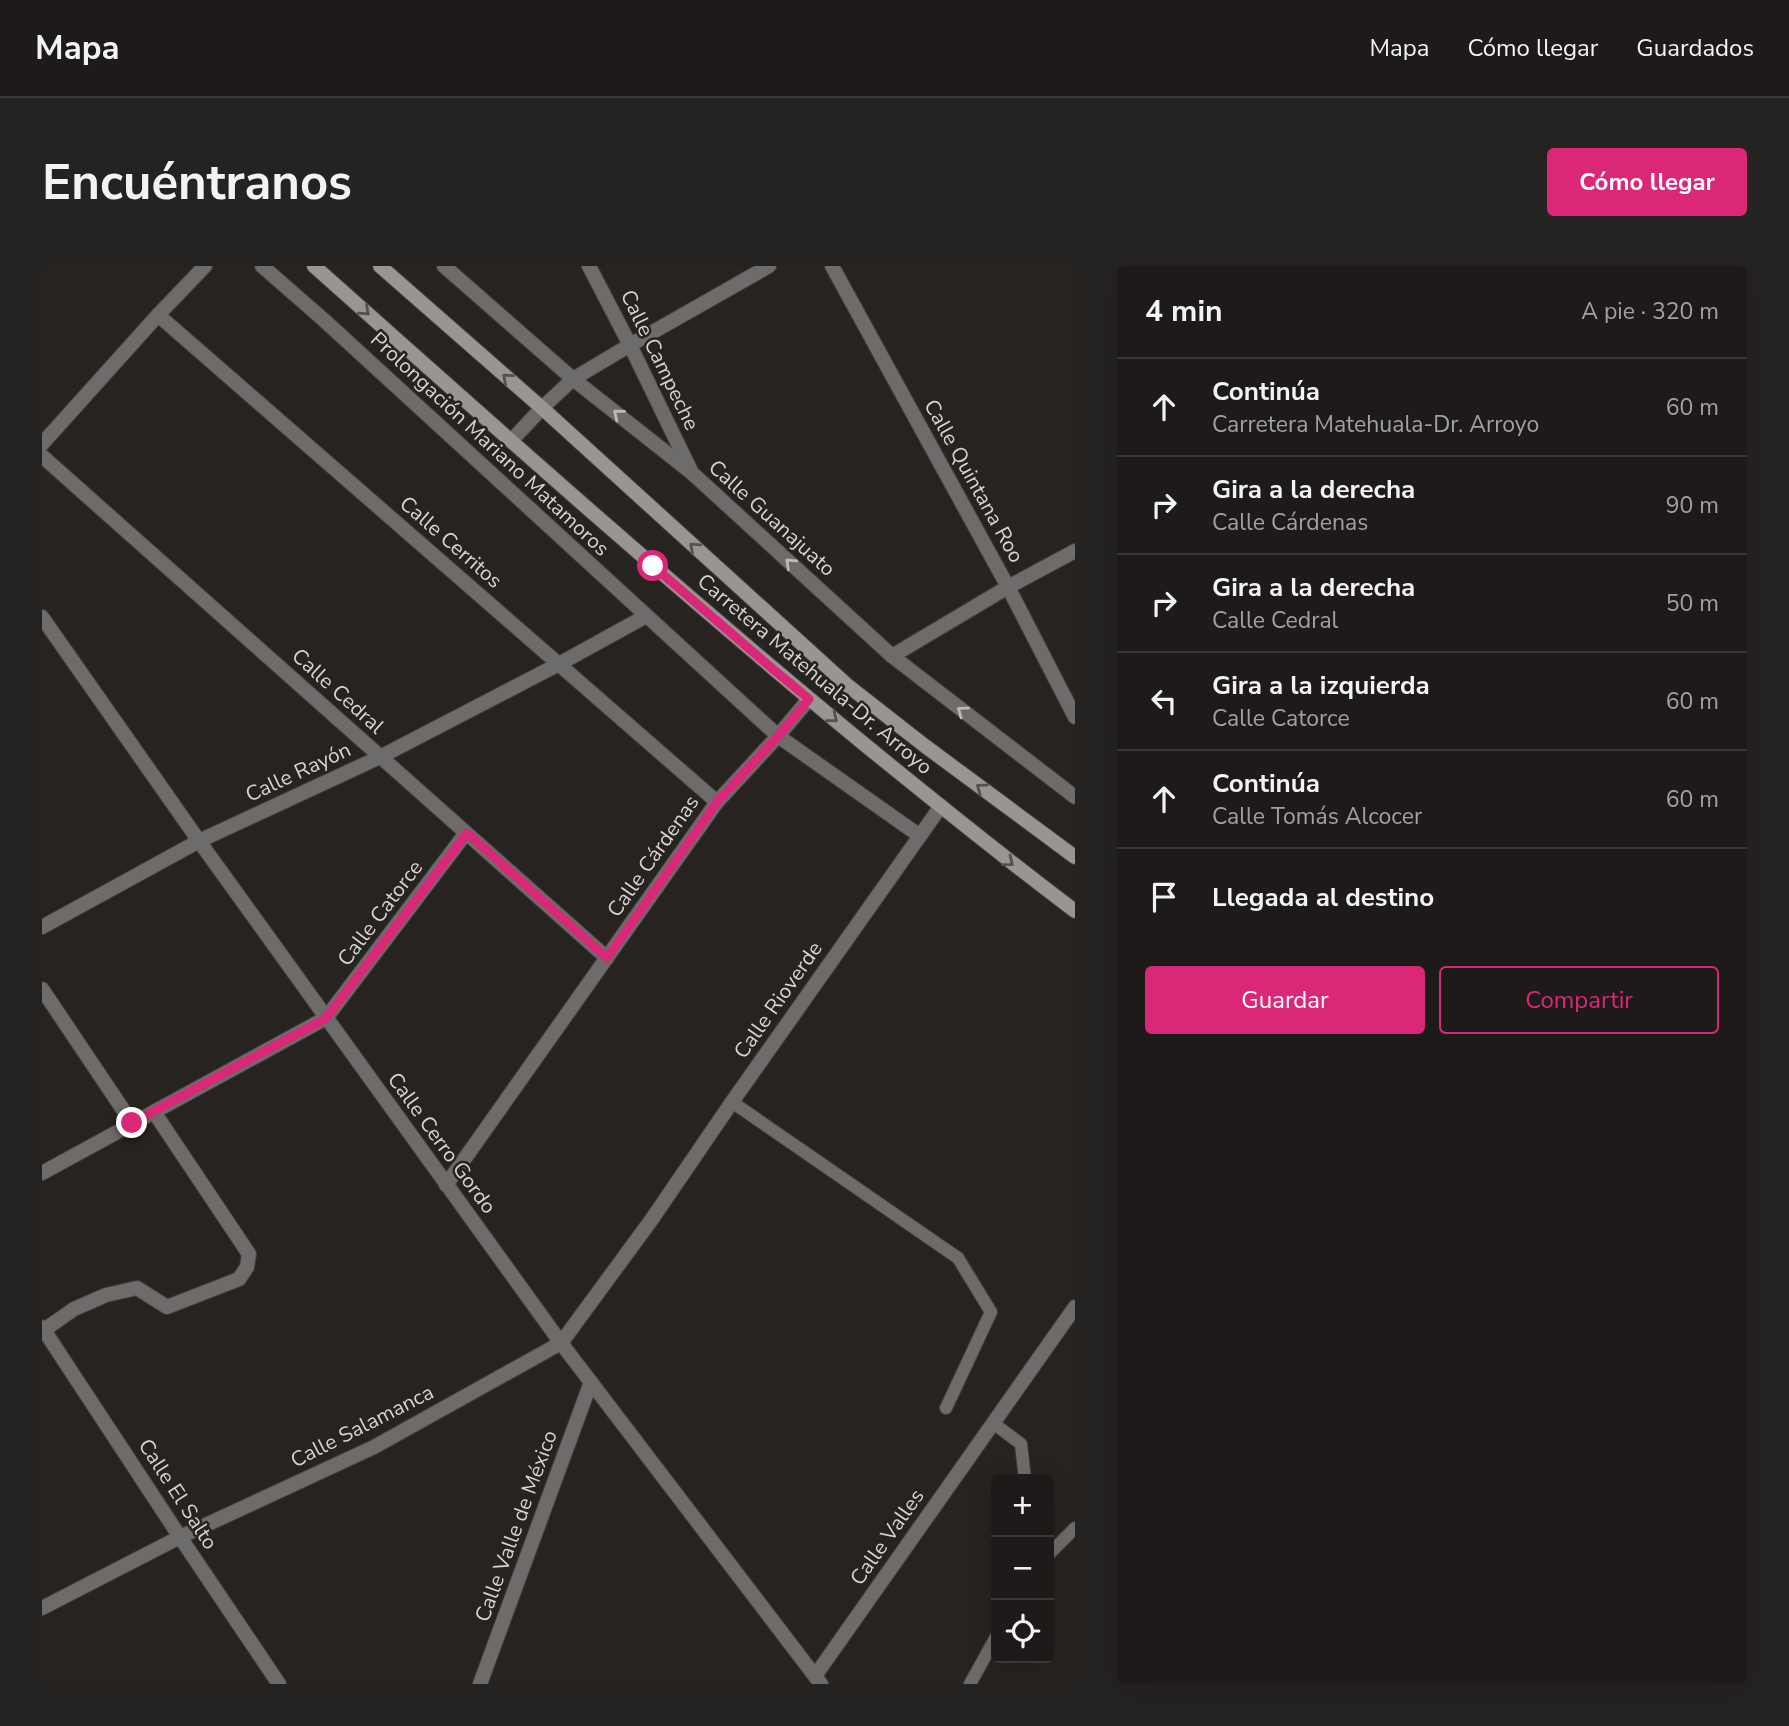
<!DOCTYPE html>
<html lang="es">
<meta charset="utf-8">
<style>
body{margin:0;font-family:"Nunito Sans",sans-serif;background:#252322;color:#f1f3f6}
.controls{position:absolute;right:21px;bottom:21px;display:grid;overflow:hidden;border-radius:7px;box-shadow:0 7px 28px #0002}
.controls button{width:63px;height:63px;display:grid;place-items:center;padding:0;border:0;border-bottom:2px solid #3b3838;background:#1d1a19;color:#f1f3f6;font:35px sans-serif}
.stop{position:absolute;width:21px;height:21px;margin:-16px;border:5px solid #db2777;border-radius:50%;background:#fff}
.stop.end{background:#db2777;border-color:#fff;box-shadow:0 2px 7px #0008}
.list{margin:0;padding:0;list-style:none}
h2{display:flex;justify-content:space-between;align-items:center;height:91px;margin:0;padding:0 28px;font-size:30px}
h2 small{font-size:23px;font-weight:400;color:#a0a1a2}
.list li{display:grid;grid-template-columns:46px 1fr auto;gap:21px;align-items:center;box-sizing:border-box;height:98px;padding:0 28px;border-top:2px solid #3b3838}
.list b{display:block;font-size:26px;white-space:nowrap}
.list p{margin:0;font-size:23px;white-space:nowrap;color:#a0a1a2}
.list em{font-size:23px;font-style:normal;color:#a0a1a2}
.actions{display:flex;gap:14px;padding:21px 28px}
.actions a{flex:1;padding:16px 0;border:2px solid #db2777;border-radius:7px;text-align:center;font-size:24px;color:#db2777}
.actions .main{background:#db2777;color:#fff}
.icon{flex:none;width:38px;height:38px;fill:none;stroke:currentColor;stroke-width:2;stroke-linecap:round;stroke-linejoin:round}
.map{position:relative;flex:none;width:1033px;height:1418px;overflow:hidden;border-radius:7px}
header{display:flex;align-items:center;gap:42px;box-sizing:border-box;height:98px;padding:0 35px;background:#1d1a19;border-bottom:2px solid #3b3838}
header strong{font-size:33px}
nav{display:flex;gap:38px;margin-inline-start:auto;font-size:24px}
.intro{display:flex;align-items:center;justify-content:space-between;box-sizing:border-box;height:168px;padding:0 42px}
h1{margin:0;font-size:49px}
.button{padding:18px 32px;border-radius:7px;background:#db2777;color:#fff;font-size:24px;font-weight:700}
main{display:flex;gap:42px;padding:0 42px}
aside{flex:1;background:#1d1a19;border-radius:7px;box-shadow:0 7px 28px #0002}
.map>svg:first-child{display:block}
</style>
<header>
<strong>Mapa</strong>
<nav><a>Mapa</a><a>Cómo llegar</a><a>Guardados</a></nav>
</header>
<div class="intro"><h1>Encuéntranos</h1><a class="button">Cómo llegar</a></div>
<main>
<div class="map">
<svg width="1033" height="1418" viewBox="0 0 1033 1418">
<rect width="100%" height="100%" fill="#272321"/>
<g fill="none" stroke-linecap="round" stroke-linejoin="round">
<defs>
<g id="service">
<path d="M690,836l226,156 33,54 -45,96"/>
<path d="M951,1157l28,21 4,35"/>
<path d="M1007,1288l26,-26"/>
<path d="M928,1418l26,-47"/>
</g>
<g id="minor">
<path d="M220,0l63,55 453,415 142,100"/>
<path d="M547,0l41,79 62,128"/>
<path d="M790,0l176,321 67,130"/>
<path d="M116,49l559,487"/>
<path d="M469,175l31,-33 31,-29 57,-34 139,-79"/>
<path d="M0,178l116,-129 47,-49"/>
<path d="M0,190l565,502"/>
<path d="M0,351l157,224 362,502 260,341"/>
<path d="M850,390l116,-69 67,-36"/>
<path d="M0,661l157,-86 181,-84 179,-93 87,-48"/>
<path d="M0,723l90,134"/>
<path d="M0,907l284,-155 140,-185"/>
<path d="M404,919l271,-383 61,-66 31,-37"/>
<path d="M0,1061l138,210 99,147"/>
<path d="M2,1064l30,-21 32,-14 31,-7 30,19 72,-28 8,-12 2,-13 -95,-142"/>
<path d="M0,1342l138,-71 194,-90 187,-104 91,-124 80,-117 209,-296"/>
<path d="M773,1410l260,-369"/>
<path d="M438,1418l111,-302"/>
</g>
<path id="tertiary" d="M402,0l129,113 119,94 200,183 183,141"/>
<g id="secondary">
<path d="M272,0c182,162 362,323 550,478 70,57 139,113 211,167"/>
<path d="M338,0l162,142 305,277 78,61 150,111"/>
</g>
</defs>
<use href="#service" stroke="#433f3d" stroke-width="14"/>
<use href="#minor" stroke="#433f3d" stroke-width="16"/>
<use href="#tertiary" stroke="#433f3d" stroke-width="16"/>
<use href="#secondary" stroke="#433f3d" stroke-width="16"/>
<use href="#service" stroke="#6e6c6b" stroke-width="12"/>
<use href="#minor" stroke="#6e6c6b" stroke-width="14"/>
<use href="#tertiary" stroke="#6e6c6b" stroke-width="14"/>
<use href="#secondary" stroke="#999593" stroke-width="14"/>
</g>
<defs><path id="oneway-chevron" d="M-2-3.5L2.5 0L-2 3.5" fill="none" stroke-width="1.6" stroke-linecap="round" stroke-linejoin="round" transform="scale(1.75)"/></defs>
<g stroke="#55514f">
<use href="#oneway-chevron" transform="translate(323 45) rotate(42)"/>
<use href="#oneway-chevron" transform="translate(465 112) rotate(-139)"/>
<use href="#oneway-chevron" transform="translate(652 281) rotate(-138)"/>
<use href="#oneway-chevron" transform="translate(791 452) rotate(39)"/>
<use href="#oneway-chevron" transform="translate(939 522) rotate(-144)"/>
<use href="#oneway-chevron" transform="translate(967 596) rotate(38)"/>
</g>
<g stroke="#bcb9b8">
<use href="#oneway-chevron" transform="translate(576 148) rotate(-141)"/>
<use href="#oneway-chevron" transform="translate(748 297) rotate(-137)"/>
<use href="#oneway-chevron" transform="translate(920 445) rotate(-143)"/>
</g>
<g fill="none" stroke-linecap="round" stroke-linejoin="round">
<path stroke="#db2777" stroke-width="9" d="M90,857l194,-105 141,-185 140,125 110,-156 61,-66 31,-37 -41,-34 -115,-99"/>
</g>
<g text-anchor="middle" stroke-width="5" stroke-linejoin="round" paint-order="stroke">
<g font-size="21" fill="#d6d3d1" stroke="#272321">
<text transform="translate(618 94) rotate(64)" y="7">Calle Campeche</text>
<text transform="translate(448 178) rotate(43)" y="7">Prolongación Mariano Matamoros</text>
<text transform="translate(932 215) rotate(61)" y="7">Calle Quintana Roo</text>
<text transform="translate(730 252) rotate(42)" y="7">Calle Guanajuato</text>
<text transform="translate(409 276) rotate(41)" y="7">Calle Cerritos</text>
<text transform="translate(773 408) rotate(40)" y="7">Carretera Matehuala-Dr. Arroyo</text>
<text transform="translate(296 425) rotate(42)" y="7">Calle Cedral</text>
<text transform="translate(256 506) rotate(-25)" y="7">Calle Rayón</text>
<text transform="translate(611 590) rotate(-55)" y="7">Calle Cárdenas</text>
<text transform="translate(338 647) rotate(-53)" y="7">Calle Catorce</text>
<text transform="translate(736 734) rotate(-55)" y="7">Calle Rioverde</text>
<text transform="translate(400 877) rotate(54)" y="7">Calle Cerro Gordo</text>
<text transform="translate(320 1160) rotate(-27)" y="7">Calle Salamanca</text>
<text transform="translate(136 1228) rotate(57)" y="7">Calle El Salto</text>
<text transform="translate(474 1260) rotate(-70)" y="7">Calle Valle de México</text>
<text transform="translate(845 1271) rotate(-55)" y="7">Calle Valles</text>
</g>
</g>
</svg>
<div class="controls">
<button>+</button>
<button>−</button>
<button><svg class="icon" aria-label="locate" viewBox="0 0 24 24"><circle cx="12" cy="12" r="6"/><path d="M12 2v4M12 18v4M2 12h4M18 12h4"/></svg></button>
</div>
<div class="stop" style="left:611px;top:300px"></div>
<div class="stop end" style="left:90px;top:857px"></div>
</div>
<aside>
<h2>4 min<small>A pie · 320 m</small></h2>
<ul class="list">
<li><svg class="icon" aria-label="ahead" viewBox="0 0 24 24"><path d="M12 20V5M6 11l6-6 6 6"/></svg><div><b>Continúa</b><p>Carretera Matehuala-Dr. Arroyo</p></div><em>60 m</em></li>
<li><svg class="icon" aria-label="right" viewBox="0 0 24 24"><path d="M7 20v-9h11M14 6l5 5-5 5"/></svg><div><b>Gira a la derecha</b><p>Calle Cárdenas</p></div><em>90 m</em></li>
<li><svg class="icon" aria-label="right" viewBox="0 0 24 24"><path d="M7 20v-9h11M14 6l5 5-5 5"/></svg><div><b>Gira a la derecha</b><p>Calle Cedral</p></div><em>50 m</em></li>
<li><svg class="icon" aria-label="left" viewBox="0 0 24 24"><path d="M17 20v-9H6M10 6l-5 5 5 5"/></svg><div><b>Gira a la izquierda</b><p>Calle Catorce</p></div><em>60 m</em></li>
<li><svg class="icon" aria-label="ahead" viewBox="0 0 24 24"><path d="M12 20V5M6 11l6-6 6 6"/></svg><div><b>Continúa</b><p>Calle Tomás Alcocer</p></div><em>60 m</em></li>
<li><svg class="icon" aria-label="arrive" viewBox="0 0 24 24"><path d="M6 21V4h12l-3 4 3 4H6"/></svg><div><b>Llegada al destino</b></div></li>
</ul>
<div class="actions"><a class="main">Guardar</a><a>Compartir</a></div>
</aside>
</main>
